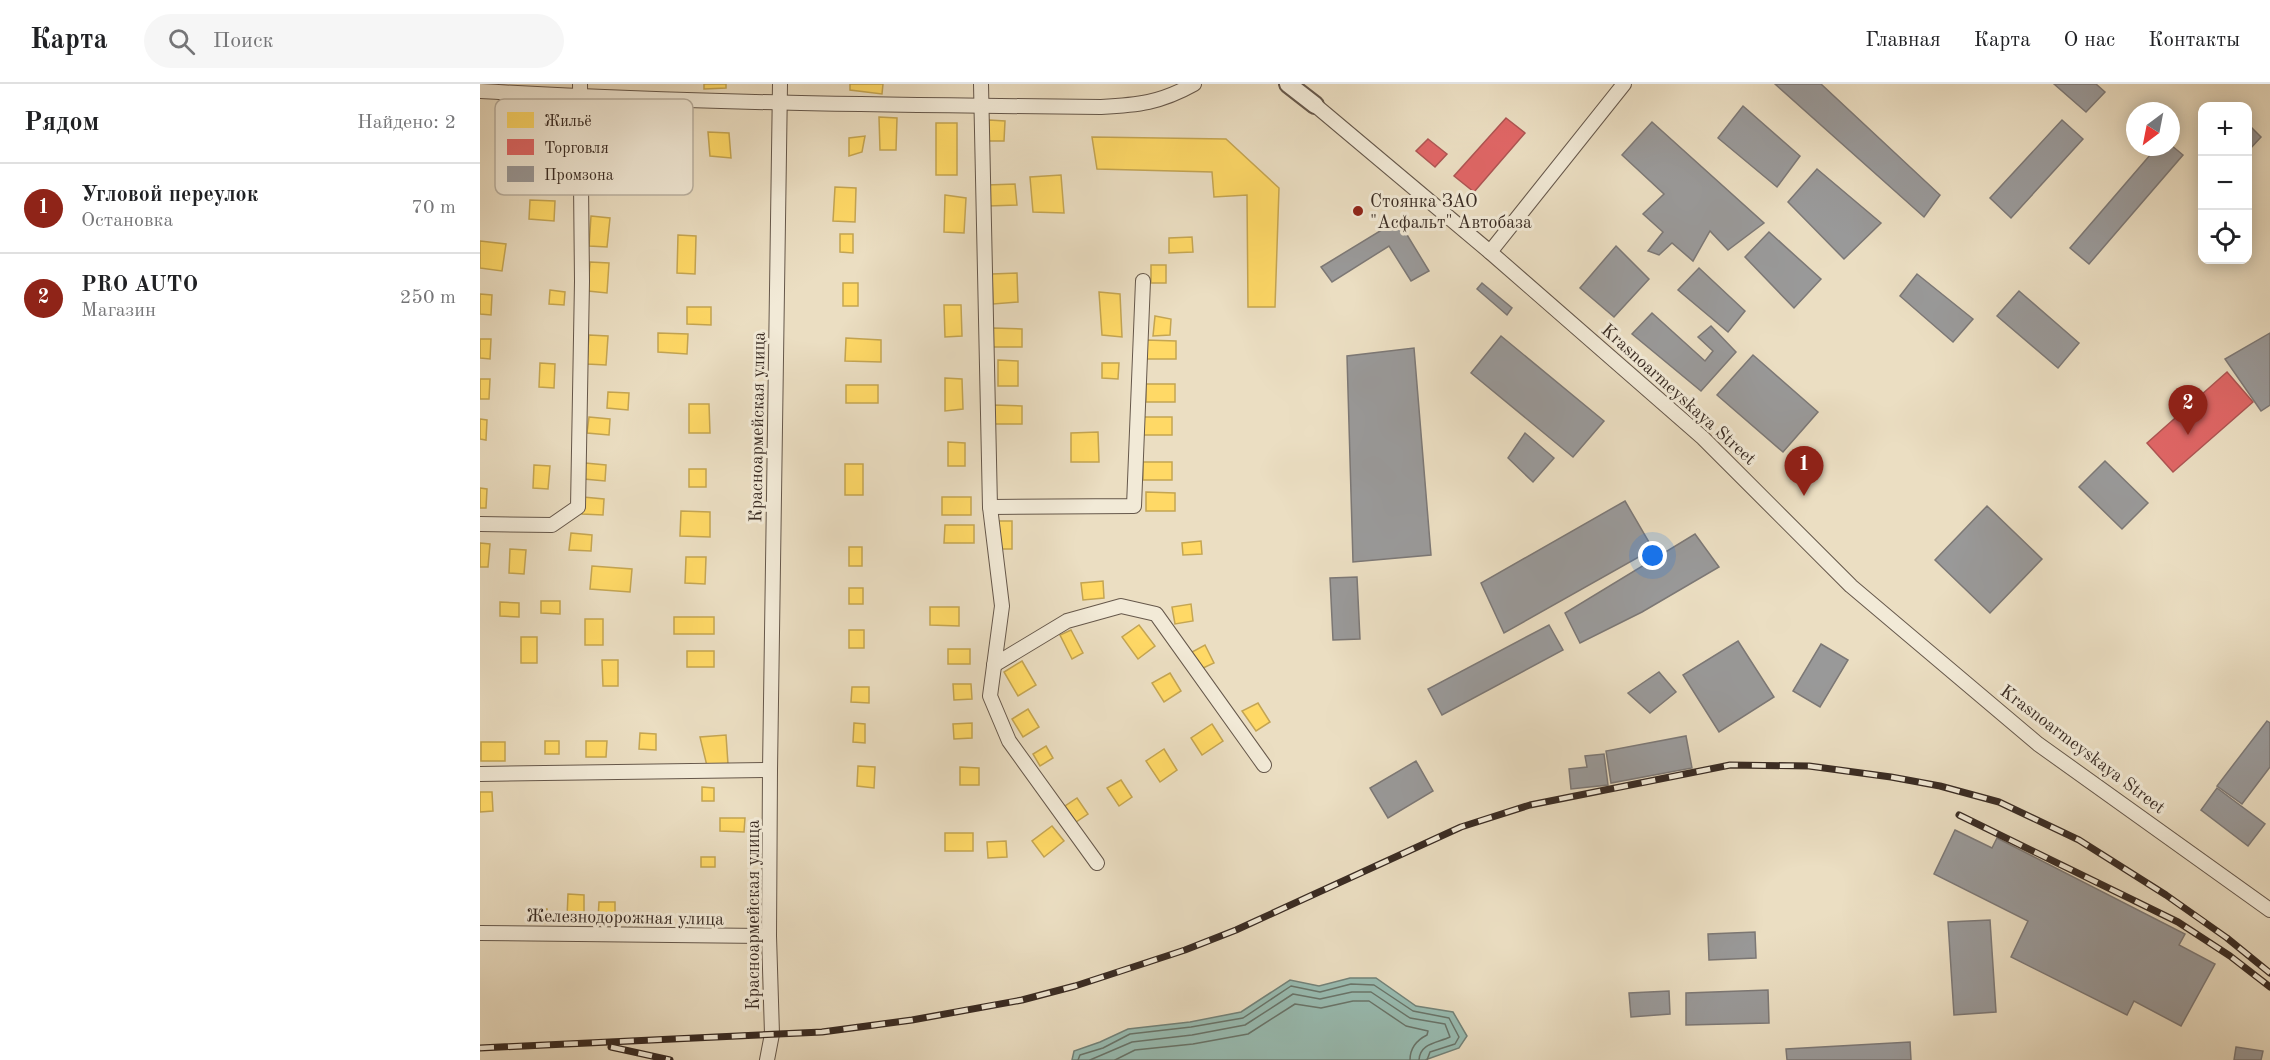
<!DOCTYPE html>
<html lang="ru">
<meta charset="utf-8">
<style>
body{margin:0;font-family:"Old Standard TT",serif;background:#f6f6f6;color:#202124}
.controls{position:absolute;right:18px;top:18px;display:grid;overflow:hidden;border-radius:12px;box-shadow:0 3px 15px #0003}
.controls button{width:54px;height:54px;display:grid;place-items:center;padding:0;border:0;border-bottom:2px solid #e0e0e0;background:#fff;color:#202124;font:30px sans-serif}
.compass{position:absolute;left:1646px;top:18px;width:54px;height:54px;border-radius:50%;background:#fff;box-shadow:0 3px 15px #0003;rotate:212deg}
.you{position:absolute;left:1173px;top:472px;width:21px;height:21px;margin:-15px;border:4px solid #fff;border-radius:50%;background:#1a73e8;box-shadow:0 0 0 9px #1a73e833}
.badge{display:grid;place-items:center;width:39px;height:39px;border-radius:50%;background:#8f2418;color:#fff;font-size:20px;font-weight:700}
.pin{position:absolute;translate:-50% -50px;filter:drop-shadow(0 2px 3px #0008)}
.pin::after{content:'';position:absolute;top:32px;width:21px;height:18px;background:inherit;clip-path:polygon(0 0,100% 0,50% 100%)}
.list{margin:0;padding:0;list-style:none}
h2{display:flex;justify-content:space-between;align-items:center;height:78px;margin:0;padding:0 24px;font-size:26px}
h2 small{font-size:20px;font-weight:400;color:#757577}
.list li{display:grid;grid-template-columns:39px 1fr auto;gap:18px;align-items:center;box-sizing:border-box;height:90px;padding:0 24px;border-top:2px solid #e0e0e0}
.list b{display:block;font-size:22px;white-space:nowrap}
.list p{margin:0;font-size:20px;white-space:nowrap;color:#757577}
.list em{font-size:20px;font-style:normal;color:#757577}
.icon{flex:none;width:33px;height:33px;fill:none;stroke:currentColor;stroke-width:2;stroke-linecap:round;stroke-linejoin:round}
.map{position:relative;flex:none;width:1790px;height:976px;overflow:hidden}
header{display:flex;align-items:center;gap:36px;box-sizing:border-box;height:84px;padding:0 30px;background:#fff;border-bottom:2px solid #e0e0e0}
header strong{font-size:28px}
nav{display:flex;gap:33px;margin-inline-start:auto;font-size:21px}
.search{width:420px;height:54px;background:#f6f6f6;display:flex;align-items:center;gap:15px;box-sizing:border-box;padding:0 21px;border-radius:33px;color:#757577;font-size:22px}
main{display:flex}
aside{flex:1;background:#fff}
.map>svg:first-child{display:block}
</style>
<header>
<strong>Карта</strong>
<div class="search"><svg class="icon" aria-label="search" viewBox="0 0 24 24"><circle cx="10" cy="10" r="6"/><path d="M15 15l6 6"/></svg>Поиск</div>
<nav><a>Главная</a><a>Карта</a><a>О нас</a><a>Контакты</a></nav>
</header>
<main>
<aside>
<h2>Рядом<small>Найдено: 2</small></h2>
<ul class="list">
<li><span class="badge">1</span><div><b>Угловой переулок</b><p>Остановка</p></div><em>70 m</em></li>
<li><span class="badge">2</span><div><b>PRO AUTO</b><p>Магазин</p></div><em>250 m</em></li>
</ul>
</aside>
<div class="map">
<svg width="1790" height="976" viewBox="0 0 1790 976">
<rect width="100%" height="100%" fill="#ebdec2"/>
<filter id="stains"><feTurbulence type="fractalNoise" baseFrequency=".00333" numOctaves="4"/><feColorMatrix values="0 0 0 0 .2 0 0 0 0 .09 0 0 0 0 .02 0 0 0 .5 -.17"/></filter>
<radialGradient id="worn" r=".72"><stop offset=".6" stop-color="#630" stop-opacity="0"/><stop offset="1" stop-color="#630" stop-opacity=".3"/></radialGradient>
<path fill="#98bcb2" stroke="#728279" stroke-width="1.5" d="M870,894h26l40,28 37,6 14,24 -8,12 -34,12h-353l2,-9 26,-9 28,-13 62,-7 51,-10 49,-32 29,6z"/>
<g fill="#ffd966" stroke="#c4a552" stroke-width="1.5">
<path d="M224,0h22v4l-22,1z"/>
<path d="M370,0h33l-1,10 -32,-4z"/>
<path d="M399,33l18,1 -1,32h-16z"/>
<path d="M509,36l16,1 -1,20h-15z"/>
<rect x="456" y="39" width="21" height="52"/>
<path d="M228,48l21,1 2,25 -21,-2z"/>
<path d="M385,52l-3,16 -13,4v-18z"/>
<path d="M612,53l134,2 53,49 -4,119h-27l-1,-112 -33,2 -2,-25 -115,-3z"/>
<path d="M581,91l3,38 -31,-1 -3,-35z"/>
<path d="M535,100l2,21 -29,1 -1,-21z"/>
<path d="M355,103l21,1 -1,34 -22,-1z"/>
<path d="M465,111l21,3 -2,35 -20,-1z"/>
<path d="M50,116l25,1 -1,20 -25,-2z"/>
<path d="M111,132l19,2 -3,29 -18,-1z"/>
<path d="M360,150h13v19l-13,-1z"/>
<path d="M198,151l18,1 -1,38 -18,-1z"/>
<path d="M712,153l1,15 -24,1v-15z"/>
<path d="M0,157l26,3 -4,27 -22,-3z"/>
<path d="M110,178l19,1 -2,30 -19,-2z"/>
<rect x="671" y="181" width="15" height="18"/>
<path d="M537,189l1,29 -25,2 -1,-30z"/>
<rect x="363" y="199" width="15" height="23"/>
<path d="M70,206l15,2 -1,13 -15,-1z"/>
<path d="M619,208l21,2 2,43 -20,-2z"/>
<path d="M0,210l12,1 -1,20 -11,-1z"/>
<path d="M464,221h17l1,31 -17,1z"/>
<path d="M207,223h24v18l-24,-1z"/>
<path d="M675,232l16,3 -1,16 -17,1z"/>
<path d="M513,244l29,1v18h-30z"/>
<path d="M178,249l30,1 -1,20 -29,-2z"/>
<path d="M109,251l19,1 -2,29 -19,-1z"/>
<path d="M366,254l35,2v22l-36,-1z"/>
<path d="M0,255h11l-1,20 -10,-1z"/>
<path d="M666,256l30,1v18h-30z"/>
<path d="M518,276l20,1v25h-20z"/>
<path d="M60,279l15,1 -1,24 -15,-1z"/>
<path d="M622,279h17l-1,16 -16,-1z"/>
<path d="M465,294l17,1 1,30 -18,2z"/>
<path d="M0,295h10l-1,20h-9z"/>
<rect x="666" y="300" width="29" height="18"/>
<rect x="366" y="301" width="32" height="18"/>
<path d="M128,308l21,1 -1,17 -21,-2z"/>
<path d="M209,320h20l1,29h-21z"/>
<path d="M513,321l29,1v18h-29z"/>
<path d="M109,333l21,2 -1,16 -22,-2z"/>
<rect x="663" y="333" width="29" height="18"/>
<path d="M0,335l7,1 -1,20 -6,-1z"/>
<path d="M618,348l1,30h-28v-29z"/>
<path d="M468,358l17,1v23h-17z"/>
<rect x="663" y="378" width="29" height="18"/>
<path d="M105,379l21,2 -1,16 -21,-2z"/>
<rect x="365" y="380" width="18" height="31"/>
<path d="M54,381l16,1 -2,23 -15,-1z"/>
<rect x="209" y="385" width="17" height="18"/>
<path d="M0,404l7,1 -1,19h-6z"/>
<path d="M666,408l29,1v18h-29z"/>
<path d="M103,413l21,2 -1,16 -21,-1z"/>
<rect x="462" y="413" width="29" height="18"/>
<path d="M201,427l29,1v25l-30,-1z"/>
<path d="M517,437h15v28h-16z"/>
<path d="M465,441h29v18h-30z"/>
<path d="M91,449l21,2 -1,16 -22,-1z"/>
<path d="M721,457l1,13 -19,1 -1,-12z"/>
<path d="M0,459l10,1 -2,23h-8z"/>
<rect x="369" y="463" width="13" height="19"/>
<path d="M30,465l16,1 -2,24 -15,-1z"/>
<path d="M206,473h20l-1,27 -20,-1z"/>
<path d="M112,482l40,3 -2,23 -40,-3z"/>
<path d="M623,497l1,17 -21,2 -2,-17z"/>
<rect x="369" y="504" width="14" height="16"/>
<path d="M61,517h19v13l-19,-1z"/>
<path d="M20,518l19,1v14l-19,-1z"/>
<path d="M711,520l2,17 -18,3 -3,-17z"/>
<path d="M450,523h29v19l-29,-1z"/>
<rect x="194" y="533" width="40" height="17"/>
<rect x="105" y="535" width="18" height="26"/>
<path d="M659,541l16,21 -17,13 -16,-22z"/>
<rect x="369" y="546" width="15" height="18"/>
<path d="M591,546l12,23 -11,6 -12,-24z"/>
<rect x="41" y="553" width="16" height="26"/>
<path d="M725,561l9,18 -13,6 -9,-17z"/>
<rect x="468" y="565" width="22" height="15"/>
<rect x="207" y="567" width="27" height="16"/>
<path d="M122,576h16v26h-15z"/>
<path d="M542,577l14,24 -18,11 -14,-24z"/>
<path d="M690,589l11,18 -17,11 -12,-19z"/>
<path d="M473,600h18l1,15 -18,1z"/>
<path d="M372,603h17v16l-18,-1z"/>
<path d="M778,619l12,19 -14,9 -14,-20z"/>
<path d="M548,625l11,18 -16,10 -11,-18z"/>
<path d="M374,639l11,1v19l-12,-1z"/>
<path d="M492,639v15l-18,1 -1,-15z"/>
<path d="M732,640l11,17 -21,14 -11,-17z"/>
<path d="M160,649l16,1v16l-17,-1z"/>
<path d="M246,651l2,29 -21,2 -7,-29z"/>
<rect x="65" y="657" width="14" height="13"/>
<path d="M106,657h21l-1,16h-20z"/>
<rect x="1" y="658" width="24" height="19"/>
<path d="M566,662l7,12 -13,8 -7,-12z"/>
<path d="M684,665l13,21 -17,12 -14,-21z"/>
<path d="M378,682l17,1 -1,21 -17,-2z"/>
<path d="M480,683l19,1v17h-19z"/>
<path d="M641,696l11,17 -13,9 -12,-18z"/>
<path d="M222,703l12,1v13h-12z"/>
<path d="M0,708h12l1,19 -13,1z"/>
<path d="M597,714l11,16 -12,8 -11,-16z"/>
<path d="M240,734h25l-1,14 -24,-1z"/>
<path d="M572,742l12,15 -20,16 -12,-16z"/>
<rect x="465" y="749" width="28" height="18"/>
<path d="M526,757l1,16 -19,1 -1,-16z"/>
<rect x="221" y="773" width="14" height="10"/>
<path d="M88,810l16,1v23h-17z"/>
<path d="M119,818h16v17h-17z"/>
<rect x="50" y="825" width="17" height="14"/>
</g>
<g fill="#e06666" stroke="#ae5452" stroke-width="1.5">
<path d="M1026,34l19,15 -51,59 -20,-16z"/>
<path d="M948,55l19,15 -12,13 -19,-16z"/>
<path d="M1747,288l26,30 -80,70 -26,-29z"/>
</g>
<g fill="#999" stroke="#7c7876" stroke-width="1.5">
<path d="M1295,0h46l119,111 -16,22z"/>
<path d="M1574,0h42l9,8 -19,20z"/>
<path d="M1263,22l57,50 -23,31 -59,-49z"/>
<path d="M1582,36l21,19 -72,79 -21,-20z"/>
<path d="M1172,38l112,101 -36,27 -18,-19 -17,30 -21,-18 -13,12 -11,-4 15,-19 -20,-18 21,-20 -42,-39z"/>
<path d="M1768,40l13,13 -13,14z"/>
<path d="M1691,61l12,10 -94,109 -19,-16 87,-101h14z"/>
<path d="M1337,85l64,54 -37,36 -56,-57z"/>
<path d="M918,136l31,51 -18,10 -22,-35 -57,36 -11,-15z"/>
<path d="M1289,148l52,47 -27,29 -49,-51z"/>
<path d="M1136,162l33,33 -35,38 -34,-29z"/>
<path d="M1219,184l46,43 -17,21 -50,-42z"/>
<path d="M1437,190l56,45 -20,23 -53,-46z"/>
<path d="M1002,199l30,25 -5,7 -30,-26z"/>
<path d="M1539,207l60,52 -21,25 -61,-52z"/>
<path d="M1172,229l53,48 8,-10 -15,-14 13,-11 25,26 -35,39 -69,-57z"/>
<path d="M1790,249v72l-9,6 -36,-52z"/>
<path d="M1021,252l103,85 -31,36 -102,-84z"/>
<path d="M934,264l17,207 -78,7 -6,-206z"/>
<path d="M1273,271l65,57 -35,40 -66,-57z"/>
<path d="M1045,349l29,25 -21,24 -25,-24z"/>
<path d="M1625,377l43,42 -26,26 -43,-42z"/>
<path d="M1145,417l28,48 -149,84 -23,-50z"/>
<path d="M1507,422l55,53 -52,54 -55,-53z"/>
<path d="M1215,450l24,33 -77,45 -62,31 -15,-30z"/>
<path d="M877,493l3,62 -27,1 -3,-62z"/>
<path d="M1069,541l14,25 -121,65 -14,-26z"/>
<path d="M1258,557l36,56 -55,35 -36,-57z"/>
<path d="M1341,560l27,16 -28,47 -27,-16z"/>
<path d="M1179,588l17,20 -26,21 -22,-20z"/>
<path d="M1787,637l3,2v44l-28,37 -25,-18z"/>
<path d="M1206,652l6,32 -81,15 -5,-32z"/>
<path d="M1124,670l4,31 -37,4 -2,-20 18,-2 -2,-11z"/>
<path d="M936,677l17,30 -45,27 -18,-30z"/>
<path d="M1737,704l48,36 -17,22 -47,-36z"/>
<path d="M1475,746l37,18 5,-10 188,96 -6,11 36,19 -34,62 -47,-25 -7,14 -116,-58 17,-36 -94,-47z"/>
<path d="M1510,836l6,92 -42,3 -6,-93z"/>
<path d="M1275,848l1,26 -47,2 -1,-26z"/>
<path d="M1288,906l1,33 -83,2v-32z"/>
<path d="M1189,907l1,23 -39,3 -2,-24z"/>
<path d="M1430,958l1,18h-124l-1,-11z"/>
<path d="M1756,963l27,4 -2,9h-27z"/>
</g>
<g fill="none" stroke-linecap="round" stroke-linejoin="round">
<g stroke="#68746a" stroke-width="1.5">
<path d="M598,976l2,-5 23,-7 27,-14 61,-7 52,-9 48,-32 29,6 31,-8 23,1 39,26 36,7 10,19 -4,7 -25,8 -3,8"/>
<path d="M610,976l42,-18 60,-7 53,-10 48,-31 27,5 32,-7h19l39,26 35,6 5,13c-13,6 -30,6 -31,23"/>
<path d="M635,976l20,-10 58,-6 55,-10 47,-30 26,4 32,-7h16l37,25 22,5 -1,4c-10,5 -17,12 -17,25"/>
</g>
<defs>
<g id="minor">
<path d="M501,0l9,423 12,99 -12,90 19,45 88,122"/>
<path d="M0,7c207,12 414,14 621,16 37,-2 59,-4 93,-23"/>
<path d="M835,21l175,147 213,186 148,148 187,158 232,166"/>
<path d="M1010,168l134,-168"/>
<path d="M510,423l144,-1 9,-225"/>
<path d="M0,440l72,1 26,-18 4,-226 -2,-197"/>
<path d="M514,581l73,-44 54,-15 35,8 108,151"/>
<path d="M0,690l290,-4"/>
<path d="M0,849l289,3"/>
<path d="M287,976l5,-26 -3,-98 1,-166 10,-686"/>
</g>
<path id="tertiary" d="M808,0l27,21"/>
</defs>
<use href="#minor" stroke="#66584b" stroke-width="16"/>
<use href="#tertiary" stroke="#66584b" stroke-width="20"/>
<use href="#minor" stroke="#f2ead7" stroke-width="14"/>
<use href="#tertiary" stroke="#f2ead7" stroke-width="16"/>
<defs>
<g id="rail">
<path d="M1479,731l219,107 52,34 40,31"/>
<path d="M131,963l59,13"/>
<path d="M0,964l342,-16 90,-12 110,-20 53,-14 110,-36 51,-20 225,-103 69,-22 200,-40 79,1 82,11 49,9 59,16 80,38 87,55 61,43 43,35"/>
</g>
</defs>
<use href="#rail" stroke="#392b23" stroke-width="7"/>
<use href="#rail" stroke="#f2ead7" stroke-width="4.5" stroke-dasharray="14" stroke-linecap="butt"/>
</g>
<circle fill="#8f2418" stroke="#f2ead7" stroke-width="2" cx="878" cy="127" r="6"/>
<g text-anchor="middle" stroke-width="6" stroke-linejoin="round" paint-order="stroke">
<g font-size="18" fill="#392b23" stroke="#f2ead7" text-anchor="start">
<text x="890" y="123">Стоянка ЗАО<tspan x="890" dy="21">"Асфальт" Автобаза</tspan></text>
</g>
<g font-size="18" fill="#392b23" stroke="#f2ead7">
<text transform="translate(1199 310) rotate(42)" y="6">Krasnoarmeyskaya Street</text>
<text transform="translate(277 343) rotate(-89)" y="6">Красноармейская улица</text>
<text transform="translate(1603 665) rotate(37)" y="6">Krasnoarmeyskaya Street</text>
<text transform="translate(273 831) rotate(-90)" y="6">Красноармейская улица</text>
<text transform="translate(145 833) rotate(1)" y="6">Железнодорожная улица</text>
</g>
</g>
<rect x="15" y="15" width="198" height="96" rx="9" fill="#f2ead7" stroke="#bab1a1" stroke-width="1.5"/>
<rect x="27" y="28" width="27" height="16" fill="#ffd966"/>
<rect x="27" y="55" width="27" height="16" fill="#e06666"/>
<rect x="27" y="82" width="27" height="16" fill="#999"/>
<g font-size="16" fill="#392b23">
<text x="64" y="42">Жильё</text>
<text x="64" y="69">Торговля</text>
<text x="64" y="96">Промзона</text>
</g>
<rect width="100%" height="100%" filter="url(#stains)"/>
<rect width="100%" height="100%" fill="url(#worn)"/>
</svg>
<div class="controls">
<button>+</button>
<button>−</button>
<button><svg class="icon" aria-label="locate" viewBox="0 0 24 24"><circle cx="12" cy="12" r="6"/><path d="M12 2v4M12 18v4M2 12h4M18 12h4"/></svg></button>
</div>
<svg class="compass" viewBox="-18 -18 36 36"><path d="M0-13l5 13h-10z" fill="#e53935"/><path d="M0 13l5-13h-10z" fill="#757577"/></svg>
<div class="you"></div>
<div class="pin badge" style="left:1324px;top:412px">1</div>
<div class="pin badge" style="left:1708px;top:351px">2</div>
</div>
</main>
